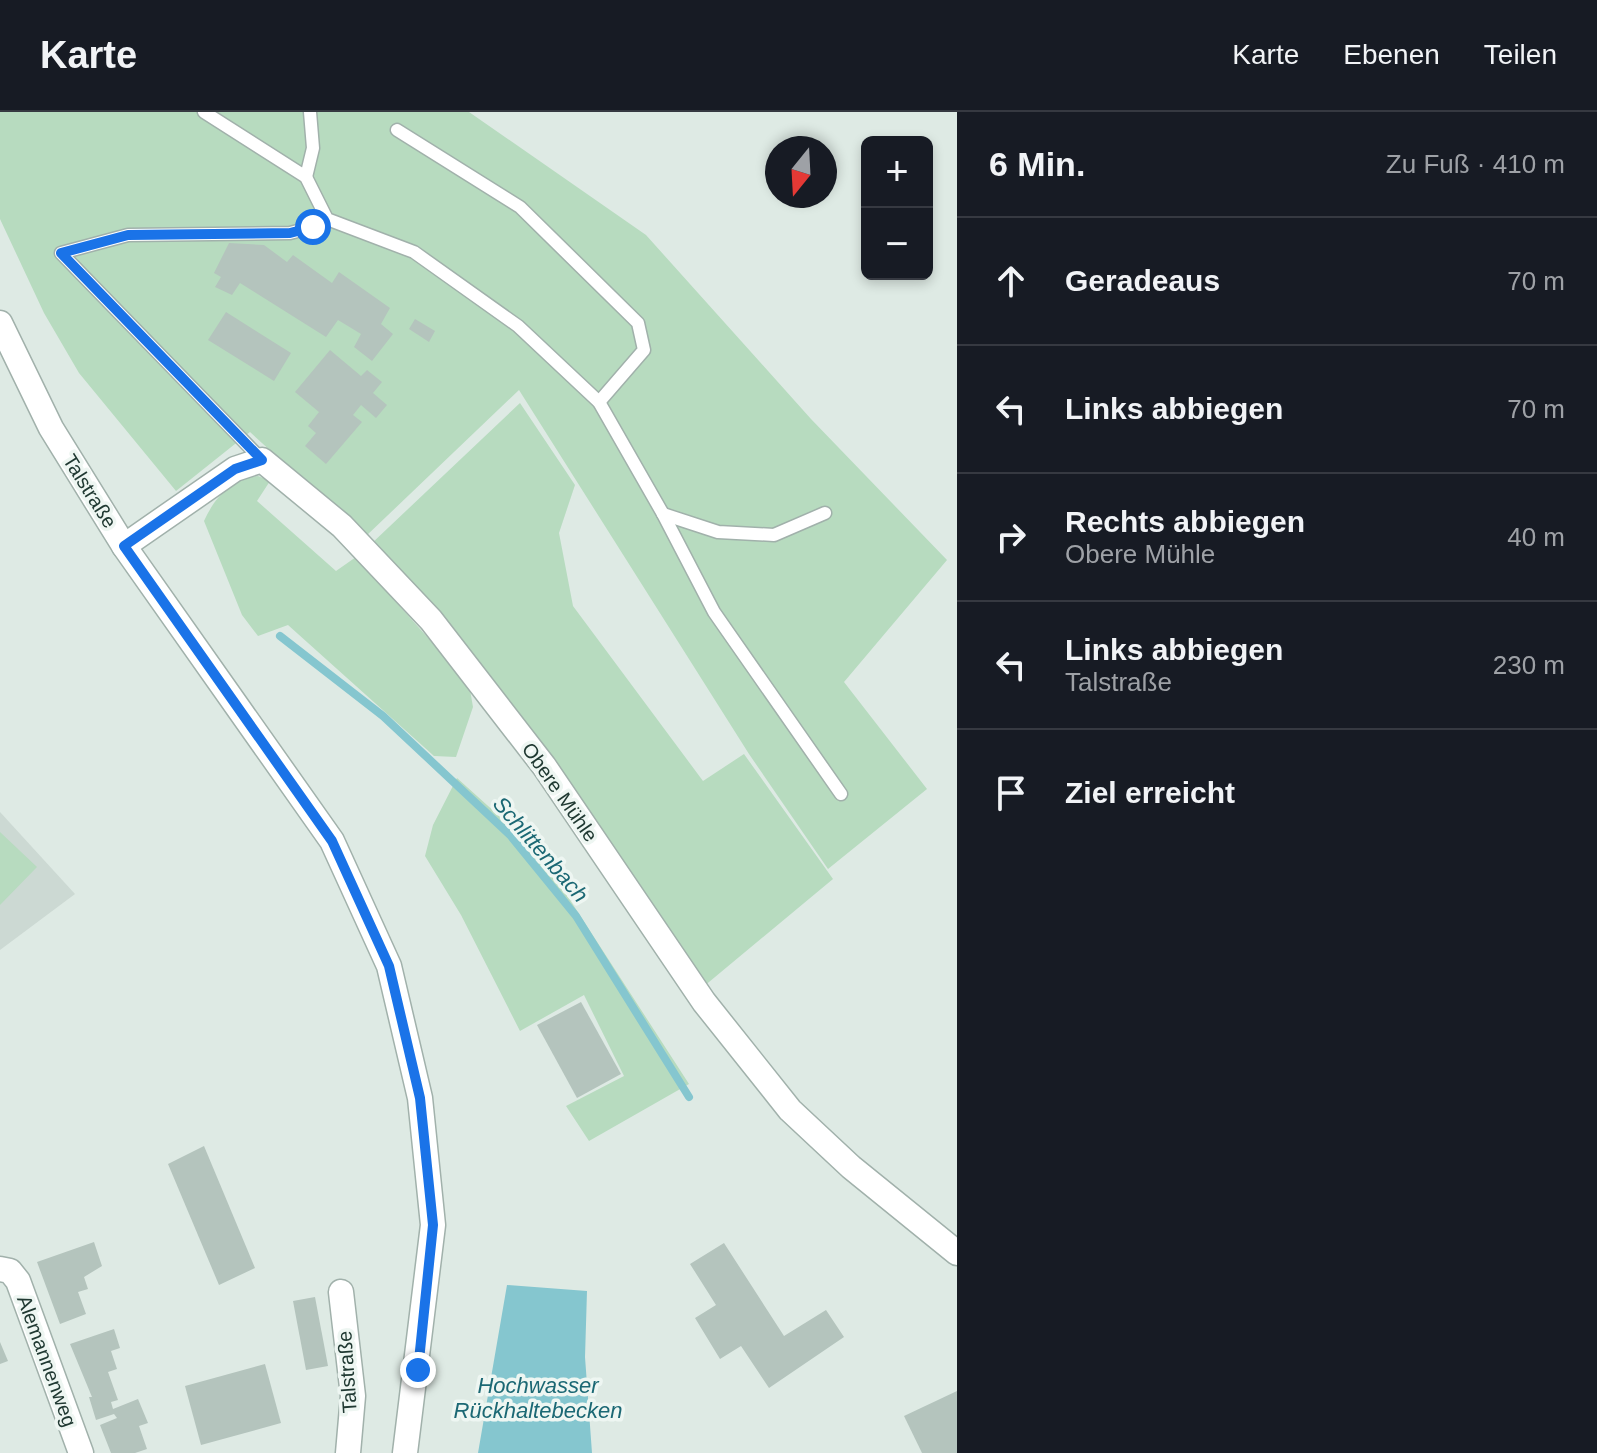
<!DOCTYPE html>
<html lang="de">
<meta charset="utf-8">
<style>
body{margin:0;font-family:Helvetica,sans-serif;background:#242831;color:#f1f3f6}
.controls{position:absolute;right:24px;top:24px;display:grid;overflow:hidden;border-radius:12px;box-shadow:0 4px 12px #0003}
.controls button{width:72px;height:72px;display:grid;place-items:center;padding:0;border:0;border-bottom:2px solid #363941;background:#171b24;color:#f1f3f6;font:40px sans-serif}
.compass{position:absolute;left:765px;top:24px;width:72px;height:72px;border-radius:50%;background:#171b24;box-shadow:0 4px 12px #0003;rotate:198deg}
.stop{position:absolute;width:24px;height:24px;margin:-18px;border:6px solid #1a73e8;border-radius:50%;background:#fff}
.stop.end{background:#1a73e8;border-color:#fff;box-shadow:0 2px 8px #0008}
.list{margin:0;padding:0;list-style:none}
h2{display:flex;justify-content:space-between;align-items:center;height:104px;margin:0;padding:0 32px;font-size:34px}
h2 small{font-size:26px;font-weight:400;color:#9ea1a6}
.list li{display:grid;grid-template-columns:52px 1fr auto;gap:24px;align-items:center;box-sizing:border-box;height:128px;padding:0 32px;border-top:2px solid #363941}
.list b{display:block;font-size:30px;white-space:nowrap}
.list p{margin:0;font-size:26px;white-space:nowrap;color:#9ea1a6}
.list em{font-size:26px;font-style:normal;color:#9ea1a6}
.icon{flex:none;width:44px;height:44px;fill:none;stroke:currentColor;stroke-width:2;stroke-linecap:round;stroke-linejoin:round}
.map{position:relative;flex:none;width:957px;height:1341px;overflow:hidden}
header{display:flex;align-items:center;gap:48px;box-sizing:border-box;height:112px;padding:0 40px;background:#171b24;border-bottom:2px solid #363941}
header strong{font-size:38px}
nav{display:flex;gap:44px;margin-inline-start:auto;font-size:28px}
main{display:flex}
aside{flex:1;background:#171b24}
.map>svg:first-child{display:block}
</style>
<header>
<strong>Karte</strong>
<nav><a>Karte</a><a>Ebenen</a><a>Teilen</a></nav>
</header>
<main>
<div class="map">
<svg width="957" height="1341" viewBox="0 0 957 1341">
<rect width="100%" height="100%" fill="#deeae4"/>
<path fill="#ccd9d3" d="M0,700l75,82 -75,56z"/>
<g fill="#b7dbbf">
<path d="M0,0h469l177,123 165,184 136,141 -103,122 83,107 -99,80 -79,-115 -230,-364 -154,147 -115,-105 -74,59 -97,-118 -35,-60 -44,-94z"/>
<path d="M520,291l55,82 -16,48 14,73 130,175 41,-27 89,125 -130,108 -333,-442z"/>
<path d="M258,364l12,5 -13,20 79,70 20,-14 113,127 4,23 -17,50 -22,-1 -146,-131 -30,11 -16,-21 -38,-94c11,-24 27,-42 54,-45z"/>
<path d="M457,666l82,74 150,232 -100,57 -23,-35 58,-30 -40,-81 -64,36 -59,-116 -36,-59 8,-31z"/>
<path d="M0,720l37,35 -37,38z"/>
</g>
<path fill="#85c6cf" d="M507,1173l80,6 -2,66 7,96h-114z"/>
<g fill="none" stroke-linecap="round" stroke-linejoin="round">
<path stroke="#85c6cf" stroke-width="8" d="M280,524l103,80 127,119 66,81 113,181"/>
</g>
<g fill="#b4c4bd">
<path d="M229,131l35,2 23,17 6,-7 39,28 7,-11 51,36 -9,16 12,10 -21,27 -18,-14 7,-13 -23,-14 -12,17 -86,-54 -8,12 -17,-8 6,-10 -7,-4z"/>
<path d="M226,200l65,41 -17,28 -66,-41z"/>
<path d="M415,207l20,12 -6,11 -20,-13z"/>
<path d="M330,238l31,26 6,-6 15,12 -9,11 14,12 -11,13 -15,-13 -8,10 9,7 -36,42 -21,-18 11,-13 -8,-7 11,-14 -24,-20z"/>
<path d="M581,890l40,72 -44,24 -40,-73z"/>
<path d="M204,1034l51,122 -36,17 -51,-121z"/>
<path d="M94,1130l8,24 -18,11 4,12 -10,3 8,22 -26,10 -23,-62z"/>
<path d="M724,1131l60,93 42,-26 18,27 -75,51 -28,-42 -21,13 -25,-41 21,-13 -26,-41z"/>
<path d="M315,1185l13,69 -22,4 -13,-69z"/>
<path d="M114,1217l6,19 -9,3 6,18 -9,3 10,28 -7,2 2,7 25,-10 10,24 -9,3 8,23 -12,4h-24l-11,-28 17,-7 -3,-4 -18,6 -7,-23h3l-22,-53z"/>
<path d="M0,1230l8,19 -8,3z"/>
<path d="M265,1252l16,59 -80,22 -16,-59z"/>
<path d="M957,1279v62h-35l-18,-37z"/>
</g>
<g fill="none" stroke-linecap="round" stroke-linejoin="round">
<defs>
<g id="lane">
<path d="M204,0l102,65 21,42 87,33 104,74 81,76 64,112 51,98 127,182"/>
<path d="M397,18l123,77 118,116 6,27 -45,52"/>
<path d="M306,65l7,-29 -3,-36"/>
<path d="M262,348l-201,-207 67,-18 162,-2 23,-6 14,-8"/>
<path d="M663,402l55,18 56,3 51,-22"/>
</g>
<g id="street">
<path d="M0,211l51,105 73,118 208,295 57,125 31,132 13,127 -28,228"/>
<path d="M124,434l111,-77 27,-9 80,66 89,94 113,146 160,236 86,108 61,57 106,86"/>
<path d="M0,1157l10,2 8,10 63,172"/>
<path d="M341,1180l12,104 -5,57"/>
</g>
</defs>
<use href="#lane" stroke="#a1b1ab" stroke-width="15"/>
<use href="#street" stroke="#a1b1ab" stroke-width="27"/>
<use href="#lane" stroke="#fff" stroke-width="12"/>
<use href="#street" stroke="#fff" stroke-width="24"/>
</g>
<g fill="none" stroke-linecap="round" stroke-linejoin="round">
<path stroke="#1a73e8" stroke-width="10" d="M313,115l-23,6 -162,2 -67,18 201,207 -27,9 -111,77 208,295 57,125 31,132 13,127 -15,145"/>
</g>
<g text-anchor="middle" stroke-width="7" stroke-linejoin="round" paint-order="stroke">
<g font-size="20" fill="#203932" stroke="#eef6f2">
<text transform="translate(90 379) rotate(58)" y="7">Talstraße</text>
<text transform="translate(560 680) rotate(55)" y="7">Obere Mühle</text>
<text transform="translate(47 1249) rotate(70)" y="7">Alemannenweg</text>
<text transform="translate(347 1260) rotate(-94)" y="7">Talstraße</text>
</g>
<g font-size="22" font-style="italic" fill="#1b6874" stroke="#eef6f2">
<text transform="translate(541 737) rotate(49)" y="8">Schlittenbach</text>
<text x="538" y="1281">Hochwasser<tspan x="538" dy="25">Rückhaltebecken</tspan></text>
</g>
</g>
</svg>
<div class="controls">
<button>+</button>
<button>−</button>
</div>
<svg class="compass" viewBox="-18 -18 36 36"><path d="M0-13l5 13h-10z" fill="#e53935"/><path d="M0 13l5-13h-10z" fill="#9ea1a6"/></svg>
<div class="stop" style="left:313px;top:115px"></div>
<div class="stop end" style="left:418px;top:1258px"></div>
</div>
<aside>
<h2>6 Min.<small>Zu Fuß · 410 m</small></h2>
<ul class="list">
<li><svg class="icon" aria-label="ahead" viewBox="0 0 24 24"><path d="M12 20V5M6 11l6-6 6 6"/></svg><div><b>Geradeaus</b></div><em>70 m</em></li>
<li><svg class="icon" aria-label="left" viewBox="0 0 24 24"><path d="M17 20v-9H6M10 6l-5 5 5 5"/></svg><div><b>Links abbiegen</b></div><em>70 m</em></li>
<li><svg class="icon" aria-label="right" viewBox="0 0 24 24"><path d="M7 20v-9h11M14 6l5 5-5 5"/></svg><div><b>Rechts abbiegen</b><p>Obere Mühle</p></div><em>40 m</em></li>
<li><svg class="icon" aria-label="left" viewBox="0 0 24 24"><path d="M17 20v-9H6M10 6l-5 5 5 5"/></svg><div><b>Links abbiegen</b><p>Talstraße</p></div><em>230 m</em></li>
<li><svg class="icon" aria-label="arrive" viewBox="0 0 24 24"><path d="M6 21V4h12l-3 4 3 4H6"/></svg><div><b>Ziel erreicht</b></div></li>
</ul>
</aside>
</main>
